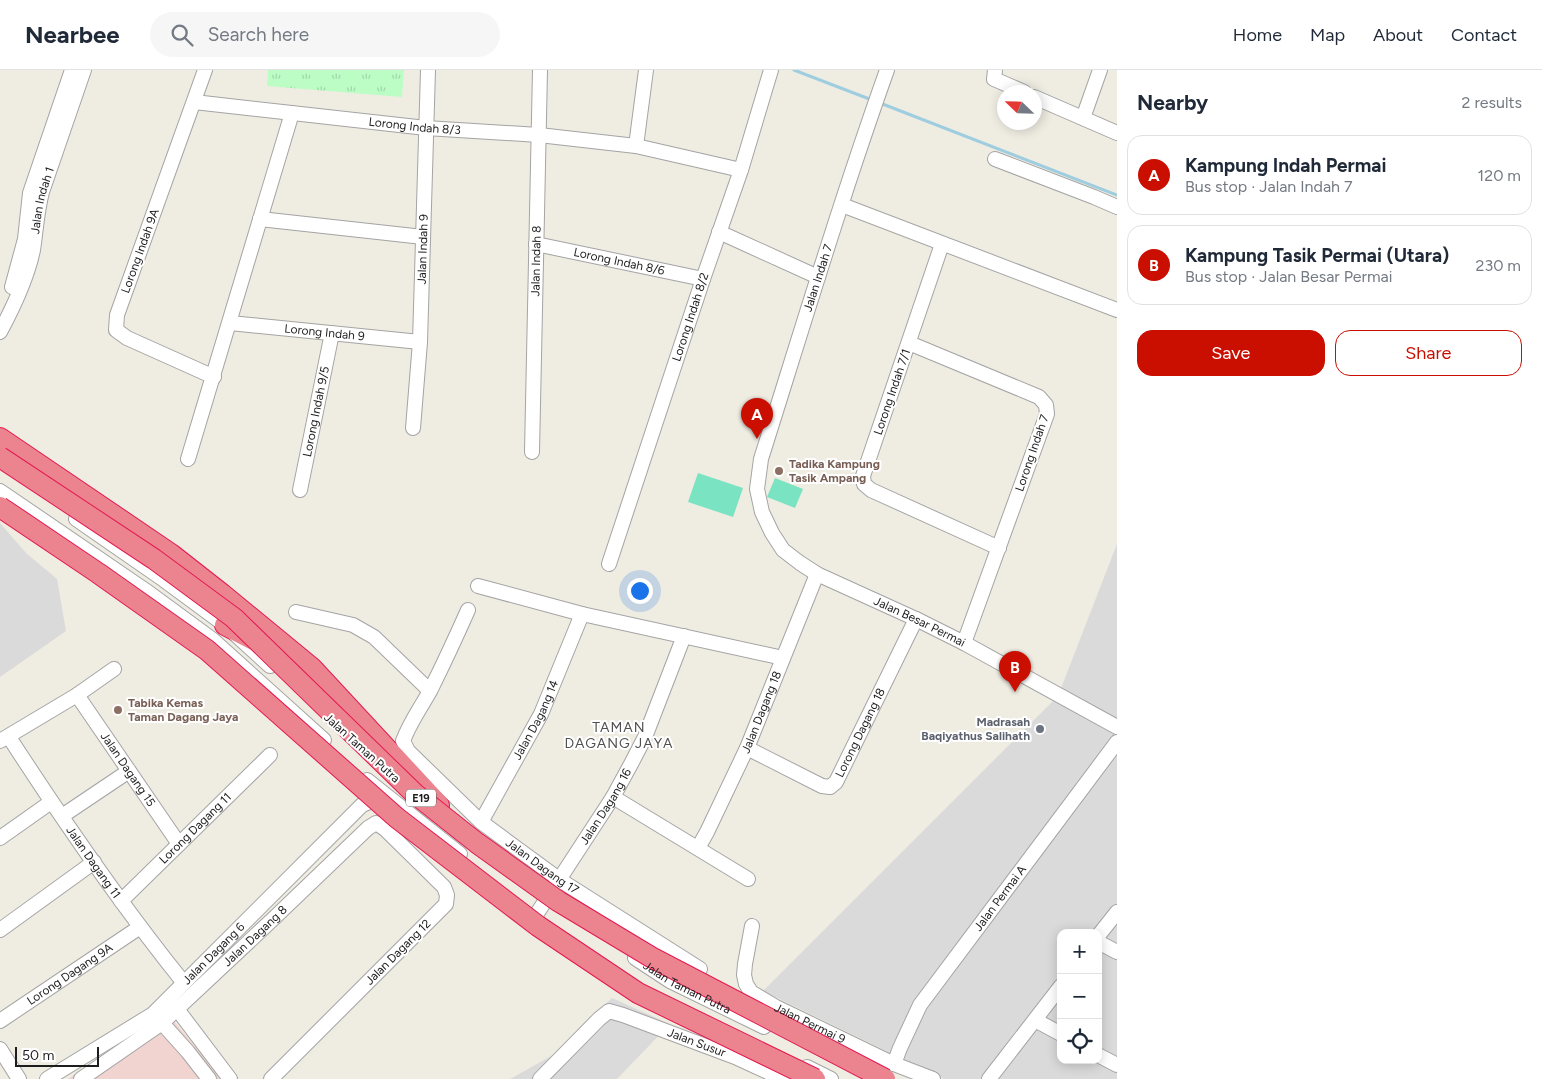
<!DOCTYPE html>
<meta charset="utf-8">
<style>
body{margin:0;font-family:Figtree,sans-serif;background:#f6f6f7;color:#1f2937}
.controls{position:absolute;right:15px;bottom:15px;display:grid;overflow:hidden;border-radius:10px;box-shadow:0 2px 12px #0003}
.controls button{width:45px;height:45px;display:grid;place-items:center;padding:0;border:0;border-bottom:1px solid #e0e1e3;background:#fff;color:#1f2937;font:25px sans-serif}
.compass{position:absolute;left:997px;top:15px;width:45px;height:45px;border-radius:50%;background:#fff;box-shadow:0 2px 12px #0003;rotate:293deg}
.scale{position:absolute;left:15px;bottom:12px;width:84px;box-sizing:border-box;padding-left:5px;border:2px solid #1d1d1d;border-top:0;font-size:14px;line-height:18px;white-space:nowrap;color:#1d1d1d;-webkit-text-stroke:4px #fff;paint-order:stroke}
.you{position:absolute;left:639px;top:520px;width:18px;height:18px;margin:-12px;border:4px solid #fff;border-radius:50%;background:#1a73e8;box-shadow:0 0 0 8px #1a73e833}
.badge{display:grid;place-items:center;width:32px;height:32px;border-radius:50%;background:#ca0e00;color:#fff;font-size:16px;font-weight:700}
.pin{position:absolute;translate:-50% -41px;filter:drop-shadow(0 1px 2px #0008)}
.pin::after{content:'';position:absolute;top:26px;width:18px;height:15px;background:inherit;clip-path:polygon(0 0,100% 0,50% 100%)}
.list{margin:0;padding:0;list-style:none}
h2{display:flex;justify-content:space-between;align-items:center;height:65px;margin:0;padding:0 20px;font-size:21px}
h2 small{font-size:16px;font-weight:400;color:#747a83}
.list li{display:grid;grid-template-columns:32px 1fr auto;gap:15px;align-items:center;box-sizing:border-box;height:80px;margin:0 10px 10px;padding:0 10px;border:1px solid #e0e1e3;border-radius:15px}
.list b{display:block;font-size:19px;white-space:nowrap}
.list p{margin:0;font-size:16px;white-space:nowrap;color:#747a83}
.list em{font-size:16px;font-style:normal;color:#747a83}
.actions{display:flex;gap:10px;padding:15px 20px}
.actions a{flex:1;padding:11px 0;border:1px solid #ca0e00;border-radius:15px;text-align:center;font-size:18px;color:#ca0e00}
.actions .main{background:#ca0e00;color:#fff}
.icon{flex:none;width:28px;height:28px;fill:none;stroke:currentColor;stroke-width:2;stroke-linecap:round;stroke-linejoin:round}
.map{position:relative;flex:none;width:1117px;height:1009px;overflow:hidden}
header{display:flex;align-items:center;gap:30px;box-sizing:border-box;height:70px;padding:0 25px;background:#fff;border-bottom:1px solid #e0e1e3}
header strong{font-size:24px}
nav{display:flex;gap:28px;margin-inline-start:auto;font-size:18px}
.search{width:350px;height:45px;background:#f6f6f7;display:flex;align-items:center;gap:12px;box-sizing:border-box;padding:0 18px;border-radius:28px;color:#747a83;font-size:19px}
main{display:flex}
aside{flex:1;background:#fff}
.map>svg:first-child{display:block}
</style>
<header>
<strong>Nearbee</strong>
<div class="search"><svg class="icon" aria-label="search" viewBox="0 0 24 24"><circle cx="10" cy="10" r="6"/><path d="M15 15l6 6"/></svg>Search here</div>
<nav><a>Home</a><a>Map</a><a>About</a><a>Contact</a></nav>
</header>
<main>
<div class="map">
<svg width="1117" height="1009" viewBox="0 0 1117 1009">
<defs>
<pattern id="park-tufts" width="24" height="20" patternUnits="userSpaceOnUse" patternTransform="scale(1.25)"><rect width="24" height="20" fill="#bbfdc5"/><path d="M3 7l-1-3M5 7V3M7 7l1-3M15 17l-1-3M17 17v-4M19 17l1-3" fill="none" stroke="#a0d8a9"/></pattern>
</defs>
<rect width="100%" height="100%" fill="#efece2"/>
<g fill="#dbdada" fill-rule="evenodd">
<path d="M0,453l26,30 31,26 9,52 -66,46z"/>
<path d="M1117,474v535h-173l-181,-88 295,-295zM1061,863h37v127h-37z"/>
<path d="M612,928l58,26 -53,55h-107l43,-24z"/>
</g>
<path fill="#f1d3d0" d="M167,943l55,66h-154l13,-9z"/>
<path fill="url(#park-tufts)" d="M268,0h136l-2,27 -135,-11z"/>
<g fill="#7ae3c2">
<path d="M698,403l45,15 -10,29 -45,-15z"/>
<path d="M775,408l28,11 -8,19 -28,-11z"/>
</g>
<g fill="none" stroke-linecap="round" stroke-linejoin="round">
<g stroke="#9fcde0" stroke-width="3">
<path d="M794,0l78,30"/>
<path d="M880,33l237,92"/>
</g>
<defs>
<g id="minor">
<path d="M205,0l-88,245 -1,15 11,8 87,39"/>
<path id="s1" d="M887,0c-46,129 -85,259 -126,389l-4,30 5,23 10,21 11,17 17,13 17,11 99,45 48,24 153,84"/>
<path d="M995,0l-1,9 30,13"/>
<path d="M1034,27l83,36"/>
<path id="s2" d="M194,32l232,26 113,7 97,11 105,24"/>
<path d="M1083,48l17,-48"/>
<path d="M636,76l10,-76"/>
<path d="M995,89l99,38 23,10"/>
<path d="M842,135l275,105"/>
<path d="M260,149l163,18"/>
<path d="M719,162l99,45"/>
<path id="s3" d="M536,174l167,35"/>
<path d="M942,174l-79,232 1,8 7,6 128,58"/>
<path d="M12,217l13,-48 5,-46 42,-123"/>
<path id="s4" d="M230,253l190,19"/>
<path id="s5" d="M0,262c14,-26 27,-53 33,-82 3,-20 4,-39 9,-58l42,-122"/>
<path d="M909,273l130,54 7,8 1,9 -83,229"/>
<path id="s6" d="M413,358l7,-86 8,-272"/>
<path id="s7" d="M532,382l8,-382"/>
<path d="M188,389l104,-346"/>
<path id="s8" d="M300,420l32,-157"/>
<path d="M0,421l145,99 68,50 111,100"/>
<path d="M76,449l88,61 61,45 45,41"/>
<path id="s9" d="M609,494l94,-285 38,-109 30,-100"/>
<path d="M478,516l104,28 201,44"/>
<path id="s10" d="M468,540c-12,27 -24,53 -37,79 -9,17 -21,33 -28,52l5,10 73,71 79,58 140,89"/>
<path d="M296,542l57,13 21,12 56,54"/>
<path id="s11" d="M77,625l102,149"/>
<path id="s12" d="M9,667c55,85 112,168 175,246"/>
<path d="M0,671l77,-46 37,-26"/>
<path id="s13" d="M747,678l75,38 8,1 6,-5 80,-163"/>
<path d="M367,710l93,74"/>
<path d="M613,727l135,82"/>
<path d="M62,746l67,-45"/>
<path id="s14" d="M481,752l60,-108 41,-100"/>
<path d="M0,768l51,-36"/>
<path id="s15" d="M698,778l9,-16 40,-84 70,-174"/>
<path id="s16" d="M121,831l149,-146"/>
<path id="s17" d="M536,845l77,-118 18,-33 14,-27 39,-101"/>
<path id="s18" d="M752,856l-7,38 -1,11 2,9 5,8 25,15 118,57 39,15"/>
<path d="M0,860l94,-68"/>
<path d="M1098,866l19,-24"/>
<path d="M1098,872l19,10"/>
<path id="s19" d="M635,888l35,23 94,46"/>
<path d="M177,939l53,70"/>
<path d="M1035,950l26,14"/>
<path id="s20" d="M0,951l140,-94"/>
<path d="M162,953l26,29 21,27"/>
<path d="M0,979l19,30"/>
<path d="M1098,985l19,10"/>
<path id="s21" d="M894,994l6,-16 20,-43 197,-263"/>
<path d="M807,997l24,12"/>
<path id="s22" d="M47,1009l106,-65 209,-209 15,-6h6"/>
<path id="s23" d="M81,1009l81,-56 111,-104 95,-91 8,-5 9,6 59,58 3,8 -1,9 -175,175"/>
<path id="s24" d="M540,1009l59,-60 10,-8 14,4 112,42 48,22"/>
<path d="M989,1009l72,-93"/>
</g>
<g id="highway">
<path d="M0,368l171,116 51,40 90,74 127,137"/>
<path d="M225,555l29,15"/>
</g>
</defs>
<use href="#minor" stroke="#a4a4a4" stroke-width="16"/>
<use href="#highway" stroke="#e31950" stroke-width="22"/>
<use href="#minor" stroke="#fff" stroke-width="14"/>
<use href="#highway" stroke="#ec8490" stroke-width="20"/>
<defs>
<g id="highway-bridge">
<path d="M0,387l154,102 80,59 180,175 63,50 81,58 93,56 234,122"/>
<path d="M0,437l98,66 109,77 190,168 141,108 100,67 177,86"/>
</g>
</defs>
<use href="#highway-bridge" stroke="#e31950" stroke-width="22" stroke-linecap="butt"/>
<use href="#highway-bridge" stroke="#ec8490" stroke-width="20"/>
</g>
<g fill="#8d6e63" stroke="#fff" stroke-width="2">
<circle cx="779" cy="401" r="5"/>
<circle cx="118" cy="640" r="5"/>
</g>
<circle fill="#6b7280" stroke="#fff" stroke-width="2" cx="1040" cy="659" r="5"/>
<g text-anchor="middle" stroke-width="4" stroke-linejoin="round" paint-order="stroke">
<rect fill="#fff" stroke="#616161" stroke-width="1" x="406" y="719.5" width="30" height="17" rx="4"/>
<g font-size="11" font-weight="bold" fill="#1d1d1d">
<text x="421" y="732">E19</text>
</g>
<g font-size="12" fill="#1d1d1d" stroke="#fff">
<text dy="4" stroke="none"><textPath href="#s2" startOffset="222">Lorong Indah 8/3</textPath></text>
<text dy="4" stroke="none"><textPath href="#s5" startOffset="139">Jalan Indah 1</textPath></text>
<text dy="4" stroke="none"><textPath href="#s6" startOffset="179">Jalan Indah 9</textPath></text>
<text transform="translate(140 181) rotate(-70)" y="4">Lorong Indah 9A</text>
<text dy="4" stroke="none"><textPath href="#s7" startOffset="191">Jalan Indah 8</textPath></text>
<text dy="4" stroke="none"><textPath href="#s3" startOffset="85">Lorong Indah 8/6</textPath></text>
<text transform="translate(818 208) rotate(-72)" y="4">Jalan Indah 7</text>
<text dy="4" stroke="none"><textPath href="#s9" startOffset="260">Lorong Indah 8/2</textPath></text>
<text dy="4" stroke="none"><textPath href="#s4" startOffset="95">Lorong Indah 9</textPath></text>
<text transform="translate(892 322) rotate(-71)" y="4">Lorong Indah 7/1</text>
<text dy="4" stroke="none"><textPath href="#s8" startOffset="80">Lorong Indah 9/5</textPath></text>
<text transform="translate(1032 383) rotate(-71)" y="4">Lorong Indah 7</text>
<text dy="4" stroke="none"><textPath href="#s1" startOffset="661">Jalan Besar Permai</textPath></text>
<text dy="4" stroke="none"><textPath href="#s15" startOffset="150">Jalan Dagang 18</textPath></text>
<text dy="4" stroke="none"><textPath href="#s14" startOffset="116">Jalan Dagang 14</textPath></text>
<text dy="4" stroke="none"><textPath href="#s13" startOffset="155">Lorong Dagang 18</textPath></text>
<text transform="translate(362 678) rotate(42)" y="4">Jalan Taman Putra</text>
<text dy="4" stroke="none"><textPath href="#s11" startOffset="90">Jalan Dagang 15</textPath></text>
<text dy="4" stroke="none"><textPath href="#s17" startOffset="129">Jalan Dagang 16</textPath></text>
<text dy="4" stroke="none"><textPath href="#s16" startOffset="104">Lorong Dagang 11</textPath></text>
<text dy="4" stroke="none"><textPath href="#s12" startOffset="151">Jalan Dagang 11</textPath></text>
<text dy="4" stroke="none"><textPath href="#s10" startOffset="335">Jalan Dagang 17</textPath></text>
<text dy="4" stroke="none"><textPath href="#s21" startOffset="198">Jalan Permai A</textPath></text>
<text dy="4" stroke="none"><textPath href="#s23" startOffset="226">Jalan Dagang 8</textPath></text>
<text transform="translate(398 882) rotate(-45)" y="4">Jalan Dagang 12</text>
<text dy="4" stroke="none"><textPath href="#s22" startOffset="210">Jalan Dagang 6</textPath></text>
<text dy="4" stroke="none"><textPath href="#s20" startOffset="84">Lorong Dagang 9A</textPath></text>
<text dy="4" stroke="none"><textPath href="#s19" startOffset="60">Jalan Taman Putra</textPath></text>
<text dy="4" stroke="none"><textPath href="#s18" startOffset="135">Jalan Permai 9</textPath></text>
<text dy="4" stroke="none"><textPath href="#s24" startOffset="190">Jalan Susur</textPath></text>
</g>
<g font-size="12" font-weight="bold" fill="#785e54" stroke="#fff" text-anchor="start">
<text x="789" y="398">Tadika Kampung<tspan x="789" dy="14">Tasik Ampang</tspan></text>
<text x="128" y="637">Tabika Kemas<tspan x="128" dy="14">Taman Dagang Jaya</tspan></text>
</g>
<g font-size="12" font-weight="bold" fill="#5b616d" stroke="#fff" text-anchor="end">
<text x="1030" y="656">Madrasah<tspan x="1030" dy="14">Baqiyathus Salihath</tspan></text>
</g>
<g font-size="14" letter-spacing="1" fill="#505050" stroke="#fff">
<text x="619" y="662">TAMAN<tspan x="619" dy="16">DAGANG JAYA</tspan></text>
</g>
</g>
</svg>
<div class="controls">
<button>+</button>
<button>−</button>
<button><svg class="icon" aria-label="locate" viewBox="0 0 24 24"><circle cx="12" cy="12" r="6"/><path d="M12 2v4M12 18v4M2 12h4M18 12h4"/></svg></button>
</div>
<svg class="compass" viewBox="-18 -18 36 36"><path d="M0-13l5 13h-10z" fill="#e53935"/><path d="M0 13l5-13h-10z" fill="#747a83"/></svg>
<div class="scale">50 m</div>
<div class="you"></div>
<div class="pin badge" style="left:757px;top:369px">A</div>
<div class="pin badge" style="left:1015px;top:622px">B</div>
</div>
<aside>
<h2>Nearby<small>2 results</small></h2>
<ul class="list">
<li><span class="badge">A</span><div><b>Kampung Indah Permai</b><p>Bus stop · Jalan Indah 7</p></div><em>120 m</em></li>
<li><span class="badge">B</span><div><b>Kampung Tasik Permai (Utara)</b><p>Bus stop · Jalan Besar Permai</p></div><em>230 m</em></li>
</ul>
<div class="actions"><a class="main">Save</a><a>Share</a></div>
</aside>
</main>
